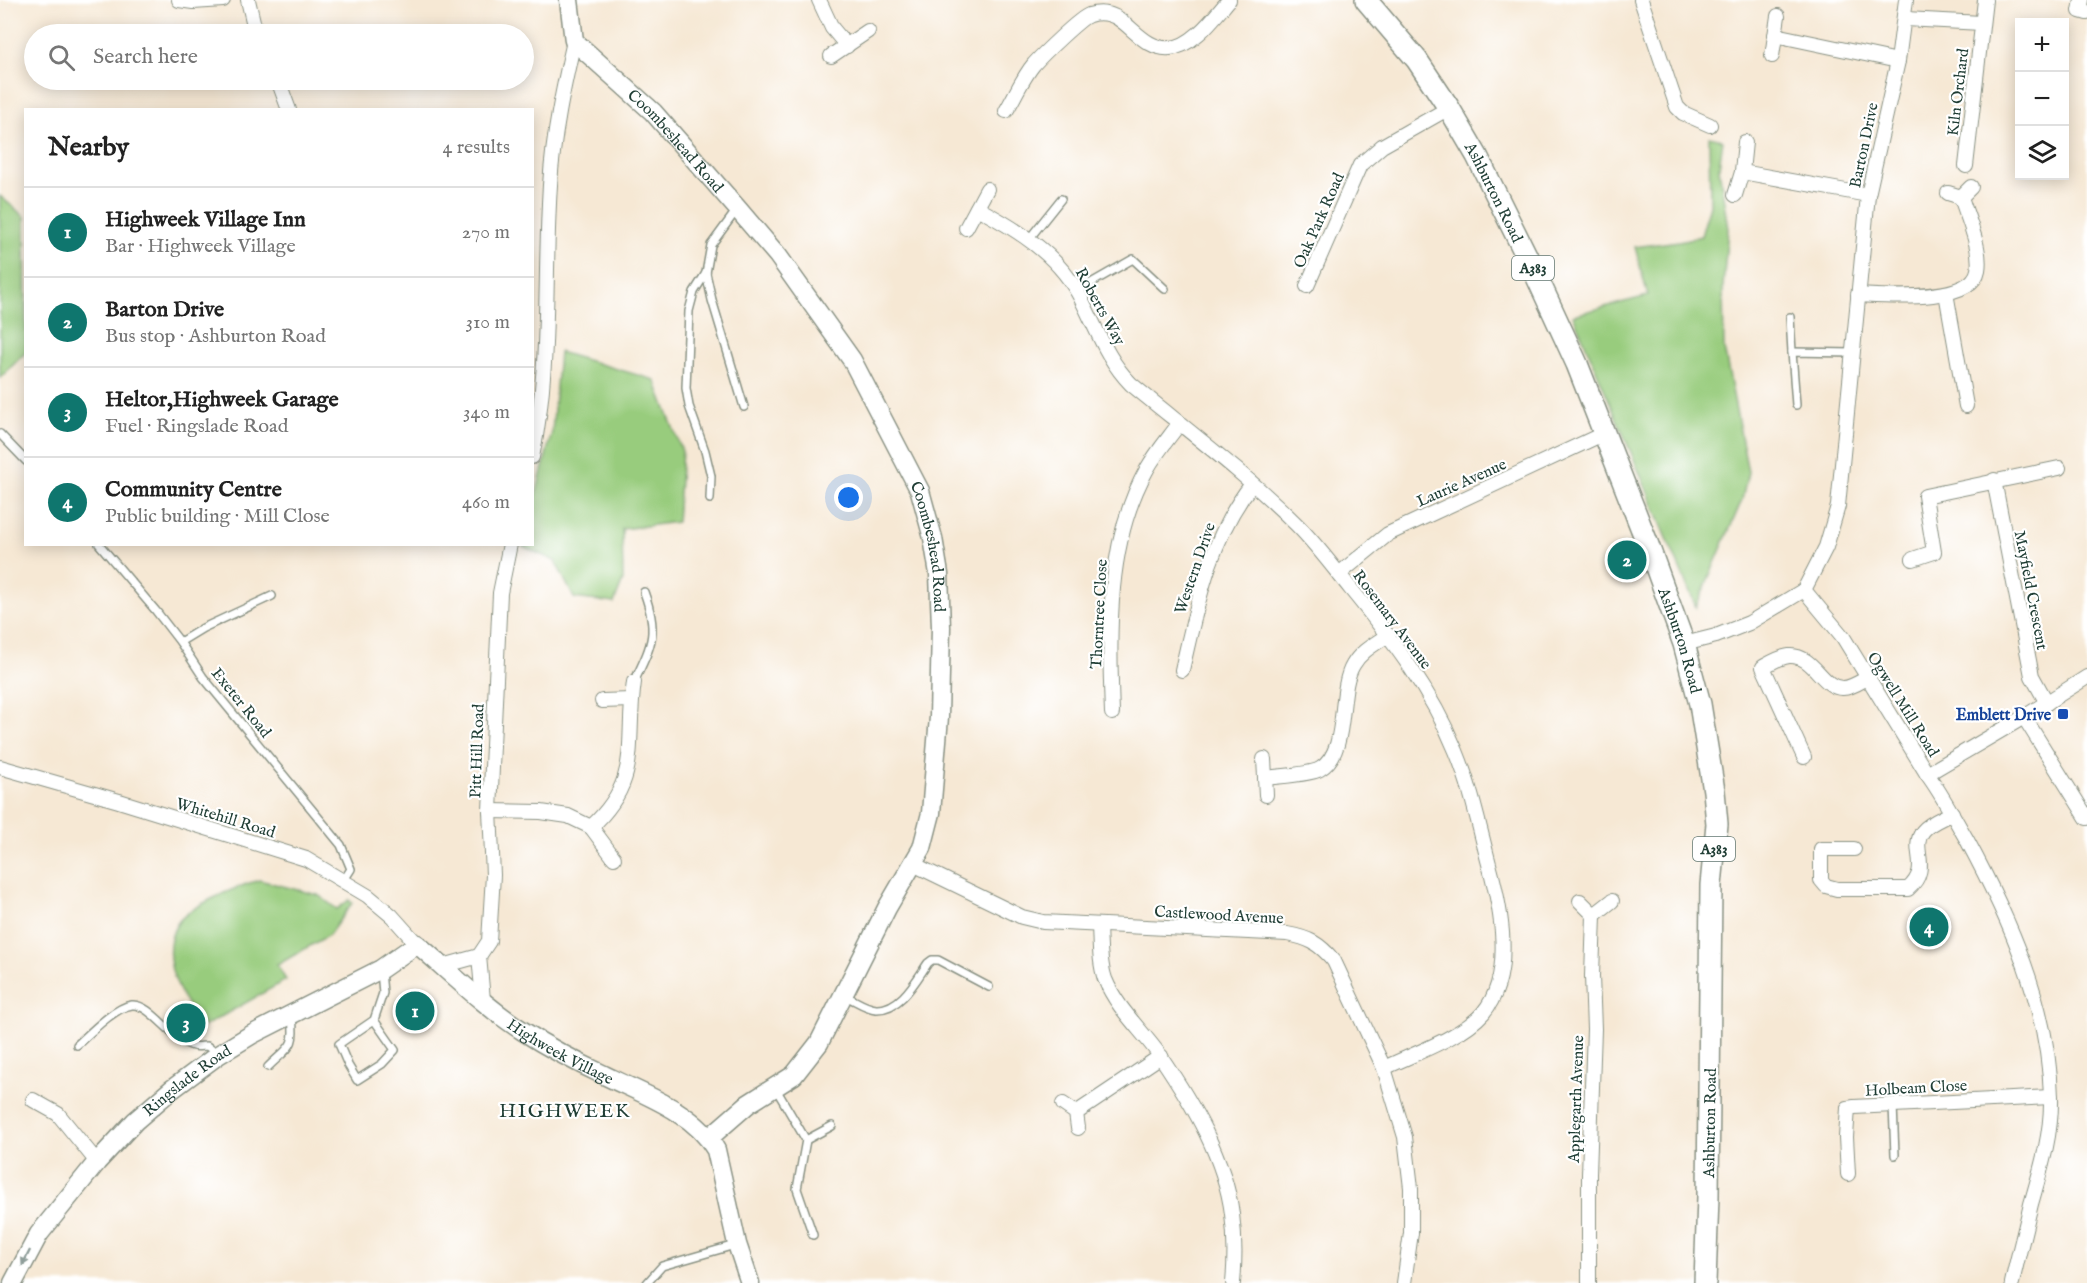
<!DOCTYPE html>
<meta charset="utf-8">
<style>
body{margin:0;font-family:"IM FELL English",serif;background:#f6f6f6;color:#222}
.controls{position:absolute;right:18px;top:18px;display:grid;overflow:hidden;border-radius:0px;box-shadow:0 3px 15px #0003}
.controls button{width:54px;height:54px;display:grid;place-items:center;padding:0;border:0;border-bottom:2px solid #e0e0e0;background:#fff;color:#222;font:30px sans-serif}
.you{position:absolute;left:849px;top:498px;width:21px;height:21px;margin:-15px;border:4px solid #fff;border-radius:50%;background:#1a73e8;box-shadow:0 0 0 9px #1a73e833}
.badge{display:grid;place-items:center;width:39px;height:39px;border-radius:50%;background:#0f766e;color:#fff;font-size:20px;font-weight:700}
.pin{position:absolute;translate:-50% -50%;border:3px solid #fff;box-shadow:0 2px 6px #0006}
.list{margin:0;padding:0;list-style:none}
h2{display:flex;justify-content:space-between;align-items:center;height:78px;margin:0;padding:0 24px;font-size:26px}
h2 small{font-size:20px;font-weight:400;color:#767676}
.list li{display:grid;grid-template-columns:39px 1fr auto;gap:18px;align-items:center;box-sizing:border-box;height:90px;padding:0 24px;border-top:2px solid #e0e0e0}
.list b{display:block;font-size:22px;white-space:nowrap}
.list p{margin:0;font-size:20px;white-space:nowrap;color:#767676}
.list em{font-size:20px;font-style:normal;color:#767676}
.icon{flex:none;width:33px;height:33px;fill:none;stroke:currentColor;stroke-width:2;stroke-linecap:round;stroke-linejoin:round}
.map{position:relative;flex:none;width:2087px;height:1283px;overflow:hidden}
.search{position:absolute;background:#fff;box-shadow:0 3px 15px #0003;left:24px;top:24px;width:510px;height:66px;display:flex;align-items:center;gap:15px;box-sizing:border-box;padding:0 21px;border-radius:33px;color:#767676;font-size:22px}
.panel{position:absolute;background:#fff;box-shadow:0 3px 15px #0003;left:24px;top:108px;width:510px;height:438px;border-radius:0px}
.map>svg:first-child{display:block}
</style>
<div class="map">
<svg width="2087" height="1283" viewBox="0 0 2087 1283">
<rect width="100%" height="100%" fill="#fff"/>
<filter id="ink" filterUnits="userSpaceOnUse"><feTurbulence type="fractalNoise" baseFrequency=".0167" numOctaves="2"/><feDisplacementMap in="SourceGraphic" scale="12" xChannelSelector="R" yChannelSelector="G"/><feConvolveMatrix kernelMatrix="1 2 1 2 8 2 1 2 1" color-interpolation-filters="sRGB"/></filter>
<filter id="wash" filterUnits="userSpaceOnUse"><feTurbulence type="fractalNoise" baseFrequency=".008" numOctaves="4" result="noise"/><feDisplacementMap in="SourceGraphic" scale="24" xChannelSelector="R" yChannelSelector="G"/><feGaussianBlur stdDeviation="1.35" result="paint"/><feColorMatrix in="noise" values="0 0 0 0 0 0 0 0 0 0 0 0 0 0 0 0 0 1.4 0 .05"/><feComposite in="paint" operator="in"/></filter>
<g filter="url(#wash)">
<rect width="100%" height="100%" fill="#f6e8d4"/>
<g fill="#98cc7d" stroke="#5c8458" stroke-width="1.5">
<path d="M1709,137l14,3 -4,28 9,61 -5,58 1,61 24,124 -6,28 -46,107 -123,-292 75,-19 -13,-49 44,-6 22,-5 9,-31z"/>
<path d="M0,196l25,21 1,135 -26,26z"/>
<path d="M559,352l96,28 27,71 -5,71 -55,7 1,51 -9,23 -40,-5 -19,-37 -33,-15 10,-2 1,-38 19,-74z"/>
<path d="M259,880l59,15 19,14 12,-9 3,3 -23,32 -52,30 9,15 -83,47c-21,-27 -46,-69 -26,-103 11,-18 62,-38 82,-44z"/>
</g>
</g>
<g filter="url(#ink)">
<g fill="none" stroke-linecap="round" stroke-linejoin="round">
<defs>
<g id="lane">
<path d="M736,211l-25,34 -5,28 6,27 32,107"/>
<path d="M1029,239l32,-40"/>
<path d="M706,273l-12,19 -5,19 -3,77 3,18 16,45 6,25 -1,23"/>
<path d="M1077,291l56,-32 32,30"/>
<path d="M1790,317l2,35"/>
<path d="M1796,405l-4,-53 61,1"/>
<path d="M0,434l26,27"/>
<path d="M99,544l57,67 24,31 23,35 138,168 10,24 -7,11"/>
<path d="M180,642l23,-14 69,-32"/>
<path d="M634,682c18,-38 25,-49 10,-90"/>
<path d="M845,996c10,4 20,12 31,13 25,1 40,-29 52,-46l4,-3h6l51,27"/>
<path d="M374,1020l21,30 -13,14 -25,16 -9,-15 -9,-21 35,-24 9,-27 -2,-22"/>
<path d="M77,1045c12,-11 38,-38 55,-40 18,-2 41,36 61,41 4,1 9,0 14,0l9,7"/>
<path d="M268,1067c21,-21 28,-18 24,-50"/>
<path d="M776,1089l30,51 -9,49 16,46"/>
<path d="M1893,1105l2,50"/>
<path d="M806,1140l26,-14"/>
<path d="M647,1283l15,-17 73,-21"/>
</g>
<g id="street">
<path d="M179,0l14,2 30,-2"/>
<path d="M248,0l8,34"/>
<path d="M819,0l13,28 15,18"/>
<path d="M1641,0l36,107 6,6 27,12"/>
<path d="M2082,0l-2,11 7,2"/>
<path d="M1905,19l77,4"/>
<path d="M1775,35l123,26"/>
<path d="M831,56l37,-25"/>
<path d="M1772,56l6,-40"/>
<path d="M278,80l11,30"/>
<path d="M1006,111c9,-15 17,-34 28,-47 8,-9 46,-46 55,-49 10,-3 21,-2 30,4 16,11 29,31 51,29 23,-1 45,-32 59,-48"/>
<path d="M1966,166l19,-166"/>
<path d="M1742,172l126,23"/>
<path d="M1948,193l13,4 10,-10"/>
<path d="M1735,195l7,-23 3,-30"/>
<path d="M977,208c39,21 79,45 101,85 17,31 28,66 53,91 56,46 115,90 166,141 19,19 36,42 53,63 41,50 81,102 106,163 15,36 23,75 33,113 12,44 26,111 -6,149 -21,24 -70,41 -99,55"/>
<path d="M966,228l21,-39"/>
<path d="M1307,286l53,-121 22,-19 67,-38"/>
<path d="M1946,293l20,113"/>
<path d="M1858,295c26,1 114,9 120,-25 4,-21 -11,-53 -17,-73"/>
<path d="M532,457c19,-90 12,-181 18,-272 3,-49 13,-96 24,-144"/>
<path d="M1994,480l38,196 15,27"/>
<path d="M1913,559l21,-7 -9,-56 134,-28"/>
<path d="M1339,574l49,-40 217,-101"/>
<path d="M1804,590l39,47 84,137 97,-57 63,-40"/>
<path d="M1684,644l32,-8 33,-13 55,-33 22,-43 12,-41 30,-311 30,-134 8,-61"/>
<path d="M1182,670c15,-65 28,-133 70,-186"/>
<path d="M602,701l29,-1"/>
<path d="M1112,713c-3,-81 -6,-171 35,-244 9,-16 21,-30 32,-45"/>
<path d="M2024,717l63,101"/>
<path d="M1804,757l-41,-90c7,-4 17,-10 26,-11 25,-2 33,33 54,32 9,0 18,-7 26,-11"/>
<path d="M1264,759l2,36"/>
<path d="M0,767l119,34 187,58 62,37 24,20 25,28"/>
<path d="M1927,774c15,20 27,44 40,66 42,78 82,166 84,257 1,36 -10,72 -20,107 -6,26 -13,52 -19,79"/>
<path d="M1265,778c14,-2 44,-3 55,-9 30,-18 17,-78 33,-104 8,-14 22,-21 35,-30"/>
<path d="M490,811l51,1 27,4 23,11c52,-48 34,-83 43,-145"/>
<path d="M591,827l23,31"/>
<path d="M1854,849h-33v31l5,6 11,3h71c25,-22 1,-40 15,-58 6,-8 20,-13 29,-18"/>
<path d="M913,864l109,53 21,5 244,12c22,4 32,9 47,27l50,107 21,69 6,51v45l-7,50"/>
<path d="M1580,901l14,14 18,-14"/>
<path d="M1099,925c1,17 0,37 6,54 12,30 38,52 56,78 31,46 64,101 71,157 3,22 3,47 1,69"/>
<path d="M479,956l4,44"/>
<path d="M443,966l36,-10 10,-15 4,-66 -3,-64 10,-218 10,-49"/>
<path d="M33,1100l25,14 39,48"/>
<path d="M1063,1104l13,9 2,15"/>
<path d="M1076,1113l85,-57"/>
<path d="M1848,1174l-2,-37 2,-29 6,-1 197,-10"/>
<path d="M1589,1283v-109l5,-145 -2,-53 2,-61"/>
</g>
<g id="secondary">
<path id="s1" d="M569,0l5,41 79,71 84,96 41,48 74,104 68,131 13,47 6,36 2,53 -2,90 -8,96 -9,35 -35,60 -68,135 -25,32 -46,29 -39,34"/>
<path id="s2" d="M13,1283l26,-49 58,-72 38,-41 36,-31 47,-35 33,-20 130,-66 36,-25c34,29 68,63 106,87 26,17 53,31 81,44 38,19 90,36 112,75l21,94 13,39"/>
</g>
<g id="primary">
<path id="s3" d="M1366,0l51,60 32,48 28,48 59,119 41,89 71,181 36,99 16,60 14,87 3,33 -6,61 -3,312 -3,86"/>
</g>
</defs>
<use href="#lane" stroke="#8a9284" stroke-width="10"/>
<use href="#street" stroke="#8a9284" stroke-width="16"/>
<use href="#secondary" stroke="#8a9284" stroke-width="21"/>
<use href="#primary" stroke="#8a9284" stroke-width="24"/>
<use href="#lane" stroke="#fff" stroke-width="7"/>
<use href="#street" stroke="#fff" stroke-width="14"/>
<use href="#secondary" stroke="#fff" stroke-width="18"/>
<use href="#primary" stroke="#fff" stroke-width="21"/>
</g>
<defs><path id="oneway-solid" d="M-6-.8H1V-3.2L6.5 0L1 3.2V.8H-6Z" transform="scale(1.5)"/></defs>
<use fill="#8f9e9a" href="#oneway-solid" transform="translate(26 1258) rotate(117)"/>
</g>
<rect fill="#1a4fb4" stroke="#fff" stroke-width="2" x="2057" y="708" width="12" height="12" rx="3"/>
<g text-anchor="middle" stroke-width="4.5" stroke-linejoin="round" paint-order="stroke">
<g fill="#fff" stroke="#627771" stroke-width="1.5">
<rect x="1512" y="256" width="42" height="24" rx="4.5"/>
<rect x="1693" y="837" width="42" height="24" rx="4.5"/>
</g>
<g font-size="15" font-weight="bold" fill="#1f3d34">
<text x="1533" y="273">A383</text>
<text x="1714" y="854">A383</text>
</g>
<g font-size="16" fill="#1f3d34" stroke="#fff">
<text transform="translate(1957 92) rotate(-83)" y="6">Kiln Orchard</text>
<text dy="6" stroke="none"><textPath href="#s1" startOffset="184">Coombeshead Road</textPath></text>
<text transform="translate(1863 145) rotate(-78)" y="6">Barton Drive</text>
<text dy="6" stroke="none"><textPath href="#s3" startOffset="232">Ashburton Road</textPath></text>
<text transform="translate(1318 220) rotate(-66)" y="6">Oak Park Road</text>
<text transform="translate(1101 306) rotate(61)" y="6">Roberts Way</text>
<text transform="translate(1461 482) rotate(-24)" y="6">Laurie Avenue</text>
<text dy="6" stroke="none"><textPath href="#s1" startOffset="670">Coombeshead Road</textPath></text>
<text transform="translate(1194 568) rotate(-71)" y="6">Western Drive</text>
<text transform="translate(2032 590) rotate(79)" y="6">Mayfield Crescent</text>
<text transform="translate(1098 614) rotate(-87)" y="6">Thorntree Close</text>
<text transform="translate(1393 619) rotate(53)" y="6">Rosemary Avenue</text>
<text dy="6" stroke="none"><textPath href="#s3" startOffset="718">Ashburton Road</textPath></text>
<text transform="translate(242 702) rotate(51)" y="6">Exeter Road</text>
<text transform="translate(1904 704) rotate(58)" y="6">Ogwell Mill Road</text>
<text transform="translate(476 751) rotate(-88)" y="6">Pitt Hill Road</text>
<text transform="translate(226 817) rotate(17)" y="6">Whitehill Road</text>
<text transform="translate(1219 914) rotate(3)" y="6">Castlewood Avenue</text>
<text dy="6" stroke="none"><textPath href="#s2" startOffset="718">Highweek Village</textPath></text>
<text dy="6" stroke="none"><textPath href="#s2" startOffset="270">Ringslade Road</textPath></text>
<text transform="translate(1916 1087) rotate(-3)" y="6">Holbeam Close</text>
<text transform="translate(1575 1099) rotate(-88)" y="6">Applegarth Avenue</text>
<text transform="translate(1709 1123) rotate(-89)" y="6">Ashburton Road</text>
</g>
<g font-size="16" font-weight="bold" fill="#164399" stroke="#fff" text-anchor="end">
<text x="2051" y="720">Emblett Drive</text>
</g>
<g font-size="20" letter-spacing="1.5" fill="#1f3d34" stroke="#fff">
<text x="565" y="1117">HIGHWEEK</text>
</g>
</g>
</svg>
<div class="controls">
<button>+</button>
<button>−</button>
<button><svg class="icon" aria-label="layers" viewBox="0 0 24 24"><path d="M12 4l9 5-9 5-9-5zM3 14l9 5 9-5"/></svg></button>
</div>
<div class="you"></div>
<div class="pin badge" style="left:415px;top:1011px">1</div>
<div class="pin badge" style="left:1627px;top:560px">2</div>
<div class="pin badge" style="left:186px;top:1023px">3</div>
<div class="pin badge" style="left:1929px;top:927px">4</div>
<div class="search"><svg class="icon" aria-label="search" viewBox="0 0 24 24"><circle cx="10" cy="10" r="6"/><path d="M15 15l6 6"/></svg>Search here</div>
<section class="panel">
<h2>Nearby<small>4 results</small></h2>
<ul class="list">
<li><span class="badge">1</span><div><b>Highweek Village Inn</b><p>Bar · Highweek Village</p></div><em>270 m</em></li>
<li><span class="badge">2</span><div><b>Barton Drive</b><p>Bus stop · Ashburton Road</p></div><em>310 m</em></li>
<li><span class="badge">3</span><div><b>Heltor,Highweek Garage</b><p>Fuel · Ringslade Road</p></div><em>340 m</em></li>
<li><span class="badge">4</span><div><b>Community Centre</b><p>Public building · Mill Close</p></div><em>460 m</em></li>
</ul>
</section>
</div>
